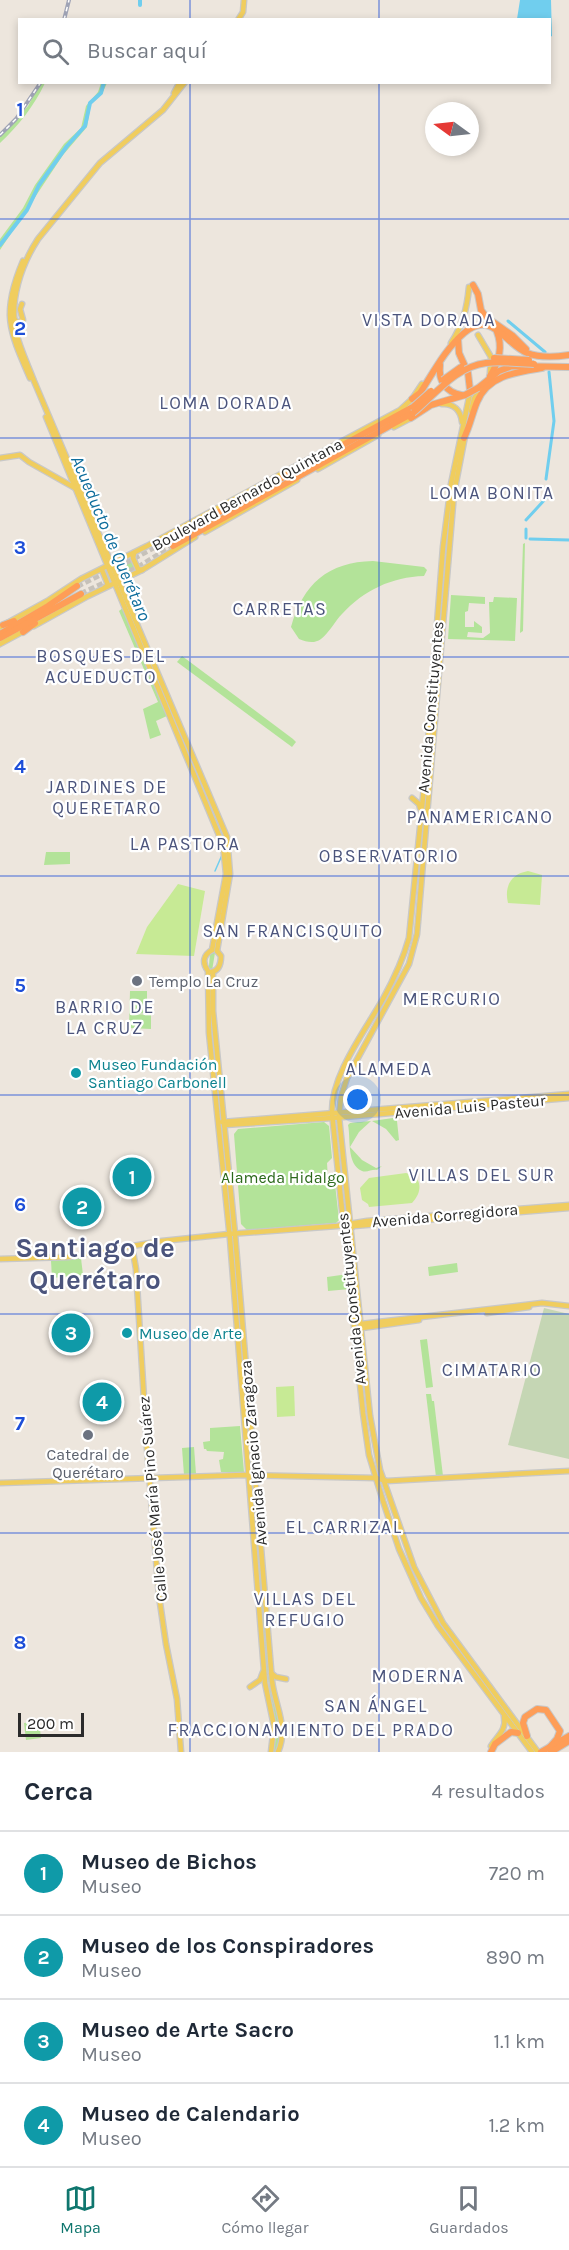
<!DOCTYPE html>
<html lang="es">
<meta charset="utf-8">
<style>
body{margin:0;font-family:Karla,sans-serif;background:#f6f6f7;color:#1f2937}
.compass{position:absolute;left:425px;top:102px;width:54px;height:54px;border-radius:50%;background:#fff;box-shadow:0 3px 9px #0003;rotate:285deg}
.scale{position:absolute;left:18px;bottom:15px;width:66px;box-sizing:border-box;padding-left:6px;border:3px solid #2b2b2b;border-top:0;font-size:16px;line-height:21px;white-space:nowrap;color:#2b2b2b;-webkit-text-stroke:4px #fff;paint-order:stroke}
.you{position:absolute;left:358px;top:1100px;width:21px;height:21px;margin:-15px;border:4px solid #fff;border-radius:50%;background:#1a73e8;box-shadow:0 0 0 9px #1a73e833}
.badge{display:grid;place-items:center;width:39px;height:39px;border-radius:50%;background:#0f766e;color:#fff;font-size:20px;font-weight:700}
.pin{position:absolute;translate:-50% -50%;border:3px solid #fff;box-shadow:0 2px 6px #0006}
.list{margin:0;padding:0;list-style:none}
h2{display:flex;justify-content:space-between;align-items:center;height:78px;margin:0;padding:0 24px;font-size:26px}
h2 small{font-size:20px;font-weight:400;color:#747a83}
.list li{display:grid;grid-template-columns:39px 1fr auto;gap:18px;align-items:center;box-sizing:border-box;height:84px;padding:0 24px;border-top:2px solid #e0e1e3}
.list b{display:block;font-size:22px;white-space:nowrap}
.list p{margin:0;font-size:20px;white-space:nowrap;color:#747a83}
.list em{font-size:20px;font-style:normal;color:#747a83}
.icon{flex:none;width:33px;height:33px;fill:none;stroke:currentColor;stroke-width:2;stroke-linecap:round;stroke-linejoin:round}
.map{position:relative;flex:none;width:569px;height:1752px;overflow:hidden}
.search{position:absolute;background:#fff;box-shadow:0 3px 9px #0003;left:18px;right:18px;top:18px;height:66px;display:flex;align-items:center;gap:15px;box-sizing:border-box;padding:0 21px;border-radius:0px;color:#747a83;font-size:22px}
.sheet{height:414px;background:#fff}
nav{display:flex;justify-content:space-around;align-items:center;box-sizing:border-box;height:84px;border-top:2px solid #e0e1e3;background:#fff;font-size:16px;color:#747a83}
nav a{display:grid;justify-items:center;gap:3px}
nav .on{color:#0f766e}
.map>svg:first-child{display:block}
</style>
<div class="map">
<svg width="569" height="1752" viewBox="0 0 569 1752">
<rect width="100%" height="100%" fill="#ede6dd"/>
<g fill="#b3e399">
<path d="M40,83h5c-11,23 -26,42 -45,60v-7l28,-30z"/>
<path d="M101,83h6l-5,11 -11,10 -4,23 -24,28 -63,95v-11l23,-31 12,-23 29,-41 17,-16 5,-22 12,-14z"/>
<path d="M525,543l-2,88 -3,2 3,-89z"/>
<path d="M129,557l7,14 -18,9 108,260 3,27 -17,104v55l17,159 41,502 12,35 -5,30h-5c10,-22 -1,-49 -4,-72l-11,5 6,-10 1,6 3,-3 -58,-672c0,-17 -1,-35 1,-52 5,-37 21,-73 15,-111l-110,-262 -6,3 -6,-16 8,-5z"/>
<path d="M373,561l51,6 3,3 -3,6c-32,1 -60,14 -82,38 -7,7 -13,19 -21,25 -7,5 -14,3 -22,0l-8,-12c12,-43 37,-65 82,-66z"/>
<path d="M451,595l34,2v7l-16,-1 -1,8 -3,1v15h9v-6l8,6v6l-14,-1 -1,5 16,1 7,-5 -1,-31h4l1,-5 23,1 -2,43 -67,-2z"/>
<path d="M124,607l45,108 -13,6 5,14 -11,4 -7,-30 15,-7 -39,-91z"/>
<path d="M182,656l111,83 3,3 -4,5 -115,-85z"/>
<path d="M46,852h24v12l-26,1z"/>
<path d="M130,991h17v22l-12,1 16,1v14l-22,-1z"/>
<path d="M393,1118l4,3 2,19 -3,1 -10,-12 -14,-8z"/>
<path d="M371,1121l-12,11 -9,15 12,13 14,8 6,-2 -5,4c-5,-1 -10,3 -15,1 -16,-7 -11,-33 -14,-46l2,-2z"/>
<path d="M324,1122l5,4 3,32 -5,5 1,16 7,5 4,36 -3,3 -89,7 -6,-6 -7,-90 4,-5z"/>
<path d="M81,1258l2,17 -31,3 -1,-17z"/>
<path d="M457,1263l1,9 -29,4 -1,-9z"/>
<path d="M348,1274l2,15 -22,2 -1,-14z"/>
<path d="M427,1339l6,48 -7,1 -6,-48z"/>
<path d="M426,1394h5l1,7h2l9,75 -7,1z"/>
<path d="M240,1426l4,46h-23l-2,-12 4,-1 1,-7 -17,-1 -1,-2h-2l-1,-7 7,-1v-13z"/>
<path d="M194,1447l2,27 -12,1 -2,-27z"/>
<path d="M39,1721l2,17 -15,2 -2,-17z"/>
</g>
<path fill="#c5d6b4" d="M544,1308l25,6v145l-61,-14z"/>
<g fill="#c7ea95">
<path d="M528,871l14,4 -2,30 -32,-2c-4,-17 3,-29 20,-32z"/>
<path d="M178,884l27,7 -11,65 -58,-2 11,-27z"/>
<path d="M406,1173c18,4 16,20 6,30l-43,4 -1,-3 -6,-4 -2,-12 9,-10z"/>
<path d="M294,1386l1,30 -18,1 -1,-30z"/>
</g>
<path fill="#70ceee" d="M520,0h31l1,36 -2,1v-17l-33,-1z"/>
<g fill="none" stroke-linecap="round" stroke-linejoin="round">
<g stroke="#70ceee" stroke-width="1.5">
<path d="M148,656l77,184"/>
<path d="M215,871l7,-16"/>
</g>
<g stroke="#70ceee" stroke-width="3">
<path d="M508,321l37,31"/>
<path d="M546,479l8,-58 -5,-49"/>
<path d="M526,520l23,-25 -1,-8"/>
<path d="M526,538v-9"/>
<path d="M530,539l39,1"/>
</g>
<g stroke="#70ceee" stroke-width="4">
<path d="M140,5v-5"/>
<path d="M0,245l27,-35 12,-25 28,-39 18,-20 5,-23 11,-10 3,-11"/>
</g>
<g stroke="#c6c1b9" stroke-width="6" stroke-dasharray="6 3" stroke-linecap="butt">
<path d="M77,586l57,-28 39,-21"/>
<path d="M81,594l58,-27 34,-21"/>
</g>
<defs>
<g id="major">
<path d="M238,20l5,-8 1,-12"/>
<path d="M185,82l-22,28 -63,53 -62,76c-17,26 -29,62 -22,93 4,17 12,33 18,49l193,456 3,37 -13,77"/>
<path d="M174,93l6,-11"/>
<path d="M23,261c-22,52 -14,69 7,117"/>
<path d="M15,320l3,3 5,-3 -3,-11 2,-5"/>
<path d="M478,335l13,22 -1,16"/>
<path d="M451,343c12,-18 16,-35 18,-56"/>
<path d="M470,393l-19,91 -8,63 -17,220 -17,171c-6,22 -15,41 -26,61 -18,32 -52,76 -51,114l31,300 6,42 14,46 16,48 22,49 17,28 94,126"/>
<path d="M442,404c12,-1 19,7 20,18"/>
<path d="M471,411l3,-12 8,-13"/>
<path d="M46,417l177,428 3,29 -14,76"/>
<path d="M394,427l19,-10"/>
<path d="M465,436l-11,57 -37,441 -8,30 -62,114 -6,19 -2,20 31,299 10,54 34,97 29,56 95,129"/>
<path d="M0,458l20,-3 9,7 46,26"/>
<path d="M318,469l60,-34"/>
<path d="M205,532l92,-52"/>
<path d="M134,553l-1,5 5,11 4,1"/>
<path d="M100,570h2l6,15 -3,2"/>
<path d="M34,626l54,-30 54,-26 53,-33"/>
<path d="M0,627l49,-27 32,-21 66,-33 253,-136 12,-11 10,-15"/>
<path d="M0,644l24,-13"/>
<path d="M412,798l7,6 1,4"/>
<path d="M212,950c-9,5 -10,13 -4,21l1,62 21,206 35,444 9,43 -3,26"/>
<path d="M211,972c8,-1 10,-8 10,-16l-4,-5"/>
<path d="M213,972v39l22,223 37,447c3,25 17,46 6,71"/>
<path d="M222,1122l347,-28"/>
<path d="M224,1125l108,-7 237,-20"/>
<path d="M350,1229l4,-3 215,-18"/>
<path d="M132,1246l4,23 11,179 12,148 7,48 11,55 4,53"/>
<path d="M0,1259l68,-2 94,-16 67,-7 108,-8 30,-5 202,-16"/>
<path d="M487,1313l42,-6"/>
<path d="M361,1324l181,-21 27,3"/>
<path d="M362,1328l57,-8"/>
<path d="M0,1483l245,-8 131,3 11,3 182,-10"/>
<path d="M271,1673l5,4 10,2"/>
<path d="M250,1687l10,-7 3,-8"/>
<path d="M491,1746c6,-10 16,-16 13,-29"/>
</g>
<g id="highway">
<path d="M473,285l5,9 3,16 5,7 27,19 13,13"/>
<path d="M458,339l1,14 9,20 2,17"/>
<path d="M440,365c-2,16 6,27 21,30"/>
<path d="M490,376c9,-14 13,-29 7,-44"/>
<path d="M478,388l21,-17 13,-5 57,1"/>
<path d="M412,399l8,-6c13,-20 26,-45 44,-60 28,-24 41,11 63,20 13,5 29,4 42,2"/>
<path d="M411,418l20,-13 34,-10"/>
<path d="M464,438c6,-12 8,-24 13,-36 11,-27 40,-30 65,-34"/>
<path d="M173,537l240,-130"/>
<path d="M173,546l240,-133"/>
<path d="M3,625l11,-4"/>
<path d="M23,632l12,-9"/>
<path d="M0,634l48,-28 29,-20"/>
<path d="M0,638l81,-44"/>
<path d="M527,1736l-4,-13 2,-6 12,-8 9,1 14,21 -3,8 -7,8"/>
<path d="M491,1752l4,-8 16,-12 7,1"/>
<path d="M541,1752l28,-16"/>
<path d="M551,1752l18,-11"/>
</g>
</defs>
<use href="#major" stroke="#c8c8c8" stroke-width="7"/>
<use href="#highway" stroke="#c8c8c8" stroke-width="8"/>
<use href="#major" stroke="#f0cd5e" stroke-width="4.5"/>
<use href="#highway" stroke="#fe9d57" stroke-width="6"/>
<defs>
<g id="rail">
<path d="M64,20l5,-20"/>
<path d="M0,135l16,-16 25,-37"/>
</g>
</defs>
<use href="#rail" stroke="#9fa3b5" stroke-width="4"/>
<use href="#rail" stroke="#fff" stroke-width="1.5" stroke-dasharray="4.5" stroke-linecap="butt"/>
<defs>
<g id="highway-bridge">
<path d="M494,358l35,2"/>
<path d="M443,380l18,-13"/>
<path d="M465,395l13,-7"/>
<path d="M413,407l18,-16"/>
<path d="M413,413c23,-19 42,-46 73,-50 16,-2 33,0 48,1"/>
</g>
</defs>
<use href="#highway-bridge" stroke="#c8c8c8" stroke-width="8" stroke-linecap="butt"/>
<use href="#highway-bridge" stroke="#fe9d57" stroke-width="6"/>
</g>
<path fill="none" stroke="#1d4ed8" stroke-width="1.5" stroke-opacity="0.55" d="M190,0v20M379,0v20M190,82v1670M379,82v1670M0,219h569M0,438h569M0,657h569M0,876h569M0,1095h569M0,1314h569M0,1533h569"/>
<g fill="#6b7280" stroke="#fff" stroke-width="2">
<circle cx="137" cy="981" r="6"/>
<circle cx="88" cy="1435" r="6"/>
</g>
<g fill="#0f9aa8" stroke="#fff" stroke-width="2">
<circle cx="76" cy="1073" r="6"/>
<circle cx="127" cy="1333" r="6"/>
</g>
<g text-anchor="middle" stroke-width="4.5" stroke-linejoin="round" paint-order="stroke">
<g font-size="16" fill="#2b2b2b" stroke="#fff">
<text transform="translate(247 494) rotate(-29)" y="6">Boulevard Bernardo Quintana</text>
<text transform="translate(430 707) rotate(-85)" y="6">Avenida Constituyentes</text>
<text transform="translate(470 1106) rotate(-5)" y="6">Avenida Luis Pasteur</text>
<text transform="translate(445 1215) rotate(-5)" y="6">Avenida Corregidora</text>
<text transform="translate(351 1299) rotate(-96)" y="6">Avenida Constituyentes</text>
<text transform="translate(253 1453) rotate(-95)" y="6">Avenida Ignacio Zaragoza</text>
<text transform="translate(152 1499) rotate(-95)" y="6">Calle José María Pino Suárez</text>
</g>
<g font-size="16" fill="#5b616d" stroke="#fff" text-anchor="start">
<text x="149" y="987">Templo La Cruz</text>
<text x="88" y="1460" text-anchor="middle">Catedral de<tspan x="88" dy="18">Querétaro</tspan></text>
</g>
<g font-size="16" fill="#0d838f" stroke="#fff" text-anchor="start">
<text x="88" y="1070">Museo Fundación<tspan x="88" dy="18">Santiago Carbonell</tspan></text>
<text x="139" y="1339">Museo de Arte</text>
</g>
<g font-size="16" fill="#2b681a" stroke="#fff">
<text x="283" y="1183">Alameda Hidalgo</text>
</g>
<g font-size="18" letter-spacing="1.5" fill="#4b547c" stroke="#fff">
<text x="429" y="326">VISTA DORADA</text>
<text x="226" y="409">LOMA DORADA</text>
<text x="492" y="499">LOMA BONITA</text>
<text x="280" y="615">CARRETAS</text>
<text x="101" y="662">BOSQUES DEL<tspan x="101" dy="21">ACUEDUCTO</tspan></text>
<text x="107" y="793">JARDINES DE<tspan x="107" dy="21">QUERETARO</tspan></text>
<text x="480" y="823">PANAMERICANO</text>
<text x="185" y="850">LA PASTORA</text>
<text x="389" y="862">OBSERVATORIO</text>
<text x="293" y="937">SAN FRANCISQUITO</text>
<text x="452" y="1005">MERCURIO</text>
<text x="105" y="1013">BARRIO DE<tspan x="105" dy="21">LA CRUZ</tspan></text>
<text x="389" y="1075">ALAMEDA</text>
<text x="482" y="1181">VILLAS DEL SUR</text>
<text x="492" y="1376">CIMATARIO</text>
<text x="344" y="1533">EL CARRIZAL</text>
<text x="305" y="1605">VILLAS DEL<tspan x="305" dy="21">REFUGIO</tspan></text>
<text x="418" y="1682">MODERNA</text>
<text x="376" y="1712">SAN ÁNGEL</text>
<text x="311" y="1736">FRACCIONAMIENTO DEL PRADO</text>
</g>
<g font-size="18" font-style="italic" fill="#0e6d9c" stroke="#fff">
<text transform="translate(111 538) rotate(67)" y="6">Acueducto de Querétaro</text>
</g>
<g font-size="28" font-weight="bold" fill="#4b547c" stroke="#fff">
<text x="95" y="1257">Santiago de<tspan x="95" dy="32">Querétaro</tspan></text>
</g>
</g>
<g font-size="20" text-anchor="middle" font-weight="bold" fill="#1d4ed8" stroke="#fff" stroke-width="4.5" stroke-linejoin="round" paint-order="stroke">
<text x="20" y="116">1</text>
<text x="20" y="335">2</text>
<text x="20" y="554">3</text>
<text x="20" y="773">4</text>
<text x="20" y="992">5</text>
<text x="20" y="1211">6</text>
<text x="20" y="1430">7</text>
<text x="20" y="1649">8</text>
</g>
</svg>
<svg class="compass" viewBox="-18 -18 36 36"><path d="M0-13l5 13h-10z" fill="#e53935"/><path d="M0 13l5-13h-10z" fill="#747a83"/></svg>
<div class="scale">200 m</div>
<div class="you"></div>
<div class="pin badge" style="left:132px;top:1177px;background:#0f9aa8">1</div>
<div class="pin badge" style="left:82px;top:1207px;background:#0f9aa8">2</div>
<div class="pin badge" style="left:71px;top:1333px;background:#0f9aa8">3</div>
<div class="pin badge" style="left:102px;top:1402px;background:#0f9aa8">4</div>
<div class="search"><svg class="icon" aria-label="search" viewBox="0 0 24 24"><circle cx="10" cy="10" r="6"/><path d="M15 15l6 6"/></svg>Buscar aquí</div>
</div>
<section class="sheet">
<h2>Cerca<small>4 resultados</small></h2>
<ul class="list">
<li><span class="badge" style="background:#0f9aa8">1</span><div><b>Museo de Bichos</b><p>Museo</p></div><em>720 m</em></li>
<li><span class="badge" style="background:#0f9aa8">2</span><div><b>Museo de los Conspiradores</b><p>Museo</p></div><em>890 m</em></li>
<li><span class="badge" style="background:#0f9aa8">3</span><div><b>Museo de Arte Sacro</b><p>Museo</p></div><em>1.1 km</em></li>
<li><span class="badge" style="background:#0f9aa8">4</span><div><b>Museo de Calendario</b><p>Museo</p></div><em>1.2 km</em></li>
</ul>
</section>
<nav>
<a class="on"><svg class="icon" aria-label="map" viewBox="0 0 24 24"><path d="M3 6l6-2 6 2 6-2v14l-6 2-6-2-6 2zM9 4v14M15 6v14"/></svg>Mapa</a>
<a><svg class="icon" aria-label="directions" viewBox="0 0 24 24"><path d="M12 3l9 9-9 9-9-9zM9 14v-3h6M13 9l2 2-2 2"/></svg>Cómo llegar</a>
<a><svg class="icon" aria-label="saved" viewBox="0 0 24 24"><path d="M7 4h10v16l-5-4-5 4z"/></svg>Guardados</a>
</nav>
